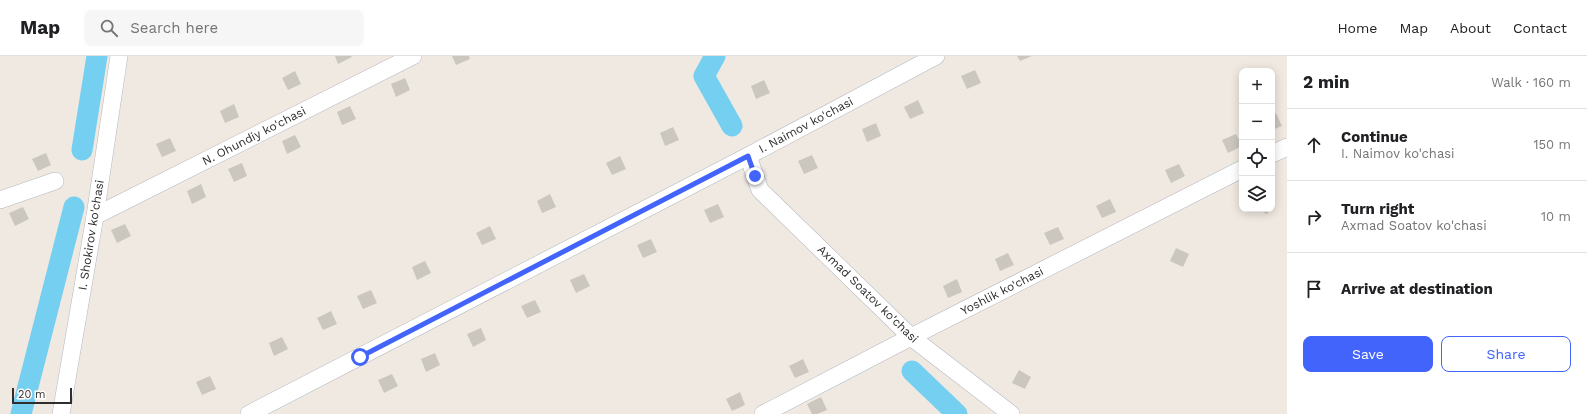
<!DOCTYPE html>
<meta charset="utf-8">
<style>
body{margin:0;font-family:"Work Sans",sans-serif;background:#f6f6f6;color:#202124}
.controls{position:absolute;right:12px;top:12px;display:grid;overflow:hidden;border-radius:8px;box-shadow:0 2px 10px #0003}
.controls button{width:36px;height:36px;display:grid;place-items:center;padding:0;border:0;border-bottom:1px solid #e0e0e0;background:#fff;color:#202124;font:20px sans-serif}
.scale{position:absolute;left:12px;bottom:10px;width:60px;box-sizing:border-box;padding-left:4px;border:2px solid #2e2e2e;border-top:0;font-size:11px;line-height:14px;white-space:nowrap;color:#2e2e2e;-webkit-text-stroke:3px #fff;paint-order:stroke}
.stop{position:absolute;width:12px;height:12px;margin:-9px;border:3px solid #4264fb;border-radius:50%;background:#fff}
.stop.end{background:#4264fb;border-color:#fff;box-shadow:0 1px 4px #0008}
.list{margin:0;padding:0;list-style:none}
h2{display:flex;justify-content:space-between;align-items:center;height:52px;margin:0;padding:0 16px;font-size:17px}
h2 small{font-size:13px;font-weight:400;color:#757577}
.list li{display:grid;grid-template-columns:26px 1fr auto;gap:12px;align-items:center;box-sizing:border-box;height:72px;padding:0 16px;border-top:1px solid #e0e0e0}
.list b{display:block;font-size:15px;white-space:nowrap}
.list p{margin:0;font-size:13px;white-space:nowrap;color:#757577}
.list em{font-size:13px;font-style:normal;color:#757577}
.actions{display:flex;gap:8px;padding:12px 16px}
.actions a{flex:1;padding:9px 0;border:1px solid #4264fb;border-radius:8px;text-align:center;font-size:14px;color:#4264fb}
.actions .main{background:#4264fb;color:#fff}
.icon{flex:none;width:22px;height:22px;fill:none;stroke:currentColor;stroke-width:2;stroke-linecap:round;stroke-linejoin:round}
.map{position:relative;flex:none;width:1287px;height:358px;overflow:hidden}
header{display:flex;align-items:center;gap:24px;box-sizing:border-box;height:56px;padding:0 20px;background:#fff;border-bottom:1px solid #e0e0e0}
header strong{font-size:19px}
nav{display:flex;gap:22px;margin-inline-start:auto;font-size:14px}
.search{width:280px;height:36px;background:#f6f6f6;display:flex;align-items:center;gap:10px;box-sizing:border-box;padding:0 14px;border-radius:8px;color:#757577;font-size:15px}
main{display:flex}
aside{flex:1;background:#fff}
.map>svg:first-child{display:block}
</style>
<header>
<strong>Map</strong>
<div class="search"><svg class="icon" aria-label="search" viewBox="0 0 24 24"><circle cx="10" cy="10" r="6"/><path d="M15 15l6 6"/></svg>Search here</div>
<nav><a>Home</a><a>Map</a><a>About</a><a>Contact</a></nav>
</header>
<main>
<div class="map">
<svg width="1287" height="358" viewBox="0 0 1287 358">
<rect width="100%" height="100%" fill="#efe9e1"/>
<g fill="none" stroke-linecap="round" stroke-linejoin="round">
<g stroke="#75cff0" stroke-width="21">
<path d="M715,0l-11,20 28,50"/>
<path d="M82,94l15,-94"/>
<path d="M912,315l45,43"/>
<path d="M21,358l53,-207"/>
</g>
</g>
<g fill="#cbc7bf">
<path d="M335,0h16l1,1 -14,7z"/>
<path d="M452,0h17l1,3 -14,6z"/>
<path d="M1017,0h15l-12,5z"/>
<path d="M975,14l6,13 -14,6 -6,-13z"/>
<path d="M295,15l6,13 -13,6 -6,-12z"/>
<path d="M405,22l5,12 -14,7 -5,-13z"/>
<path d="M764,24l6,13 -14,6 -5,-13z"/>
<path d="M918,44l6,13 -14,6 -6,-12z"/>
<path d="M234,48l5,13 -14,6 -5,-12z"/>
<path d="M350,50l6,13 -14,6 -5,-13z"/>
<path d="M1276,57l6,13 -10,4v-15z"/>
<path d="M876,67l5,13 -14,6 -5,-13z"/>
<path d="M673,71l6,13 -14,6 -5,-13z"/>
<path d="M1236,78l6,12 -14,7 -6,-13z"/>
<path d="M295,79l6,12 -14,7 -5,-13z"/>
<path d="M170,82l6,13 -14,6 -6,-13z"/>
<path d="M46,97l5,12 -13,6 -6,-12z"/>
<path d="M812,99l6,13 -14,6 -6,-13z"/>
<path d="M620,100l6,13 -14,6 -6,-12z"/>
<path d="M242,107l5,13 -13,6 -6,-13z"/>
<path d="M1179,108l6,12 -14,7 -6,-13z"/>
<path d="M201,128l5,13 -14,7 -5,-13z"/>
<path d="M550,138l6,13 -14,6 -5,-12z"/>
<path d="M1110,143l6,13 -14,6 -6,-12z"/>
<path d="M718,148l6,13 -14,6 -6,-13z"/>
<path d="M23,151l6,12 -14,7 -6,-13z"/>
<path d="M1257,153h13l-3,5z"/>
<path d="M125,168l6,12 -14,7 -6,-13z"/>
<path d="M490,170l6,13 -14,6 -6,-12z"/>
<path d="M1058,171l6,12 -14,6 -6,-12z"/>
<path d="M651,183l6,13 -14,6 -6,-13z"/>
<path d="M1176,192l13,6 -6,13 -13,-6z"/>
<path d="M1008,197l6,12 -14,6 -5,-12z"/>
<path d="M425,205l6,12 -14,7 -5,-13z"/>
<path d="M584,218l6,12 -14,7 -6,-13z"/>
<path d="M957,223l5,13 -14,6 -5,-12z"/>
<path d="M371,234l6,13 -14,6 -6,-13z"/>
<path d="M535,244l6,12 -14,6 -6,-12z"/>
<path d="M331,255l6,13 -14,6 -6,-12z"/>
<path d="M481,272l5,12 -13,7 -6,-13z"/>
<path d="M282,281l6,12 -14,7 -5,-13z"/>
<path d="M435,297l5,12 -14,7 -5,-13z"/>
<path d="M803,303l6,13 -14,6 -6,-12z"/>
<path d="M1019,314l12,7 -6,12 -13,-6z"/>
<path d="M392,318l6,12 -14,7 -6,-13z"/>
<path d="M210,320l6,13 -14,6 -6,-13z"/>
<path d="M740,336l5,13 -13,6 -6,-12z"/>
<path d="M821,341l6,13 -10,4h-5l-5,-10z"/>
</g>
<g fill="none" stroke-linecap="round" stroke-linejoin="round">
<defs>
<g id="street">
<path d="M1272,98l15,-7"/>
<path d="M748,100l12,34 151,147 100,77"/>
<path d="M0,144l55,-19"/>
<path d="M95,160l318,-160"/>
<path d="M61,358l34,-198 24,-160"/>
<path d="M249,358l499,-258 188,-100"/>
<path d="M763,358l148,-77 331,-168"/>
</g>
</defs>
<use href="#street" stroke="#b4b7c1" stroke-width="18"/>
<use href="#street" stroke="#fff" stroke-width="17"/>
</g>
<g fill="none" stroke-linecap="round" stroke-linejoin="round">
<path stroke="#4264fb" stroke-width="5" d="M360,301l388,-201 7,20"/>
</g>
<g text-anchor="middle" stroke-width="3.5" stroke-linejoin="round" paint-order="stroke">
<g font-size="12" fill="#2e2e2e" stroke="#fff">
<text transform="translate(806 69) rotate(-28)" y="4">I. Naimov ko'chasi</text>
<text transform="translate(254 80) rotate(-27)" y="4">N. Ohundiy ko'chasi</text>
<text transform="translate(91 179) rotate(-81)" y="4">I. Shokirov ko'chasi</text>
<text transform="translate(1002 235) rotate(-27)" y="4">Yoshlik ko'chasi</text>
<text transform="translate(868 238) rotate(44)" y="4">Axmad Soatov ko'chasi</text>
</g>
</g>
</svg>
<div class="controls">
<button>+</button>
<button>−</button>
<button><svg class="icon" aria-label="locate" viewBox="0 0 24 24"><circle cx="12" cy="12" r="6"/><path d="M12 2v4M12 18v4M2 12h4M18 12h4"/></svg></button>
<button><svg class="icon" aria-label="layers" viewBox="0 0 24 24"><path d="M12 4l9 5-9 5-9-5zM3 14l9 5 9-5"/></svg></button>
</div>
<div class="scale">20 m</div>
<div class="stop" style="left:360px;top:301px"></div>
<div class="stop end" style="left:755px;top:120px"></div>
</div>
<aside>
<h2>2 min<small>Walk · 160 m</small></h2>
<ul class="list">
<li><svg class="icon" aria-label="ahead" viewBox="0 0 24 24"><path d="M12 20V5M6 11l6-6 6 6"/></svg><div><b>Continue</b><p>I. Naimov ko'chasi</p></div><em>150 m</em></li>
<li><svg class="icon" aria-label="right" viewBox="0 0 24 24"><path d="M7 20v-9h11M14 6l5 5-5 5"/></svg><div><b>Turn right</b><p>Axmad Soatov ko'chasi</p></div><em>10 m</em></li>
<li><svg class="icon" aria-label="arrive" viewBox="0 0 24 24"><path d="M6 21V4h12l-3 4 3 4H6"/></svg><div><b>Arrive at destination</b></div></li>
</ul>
<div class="actions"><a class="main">Save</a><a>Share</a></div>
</aside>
</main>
